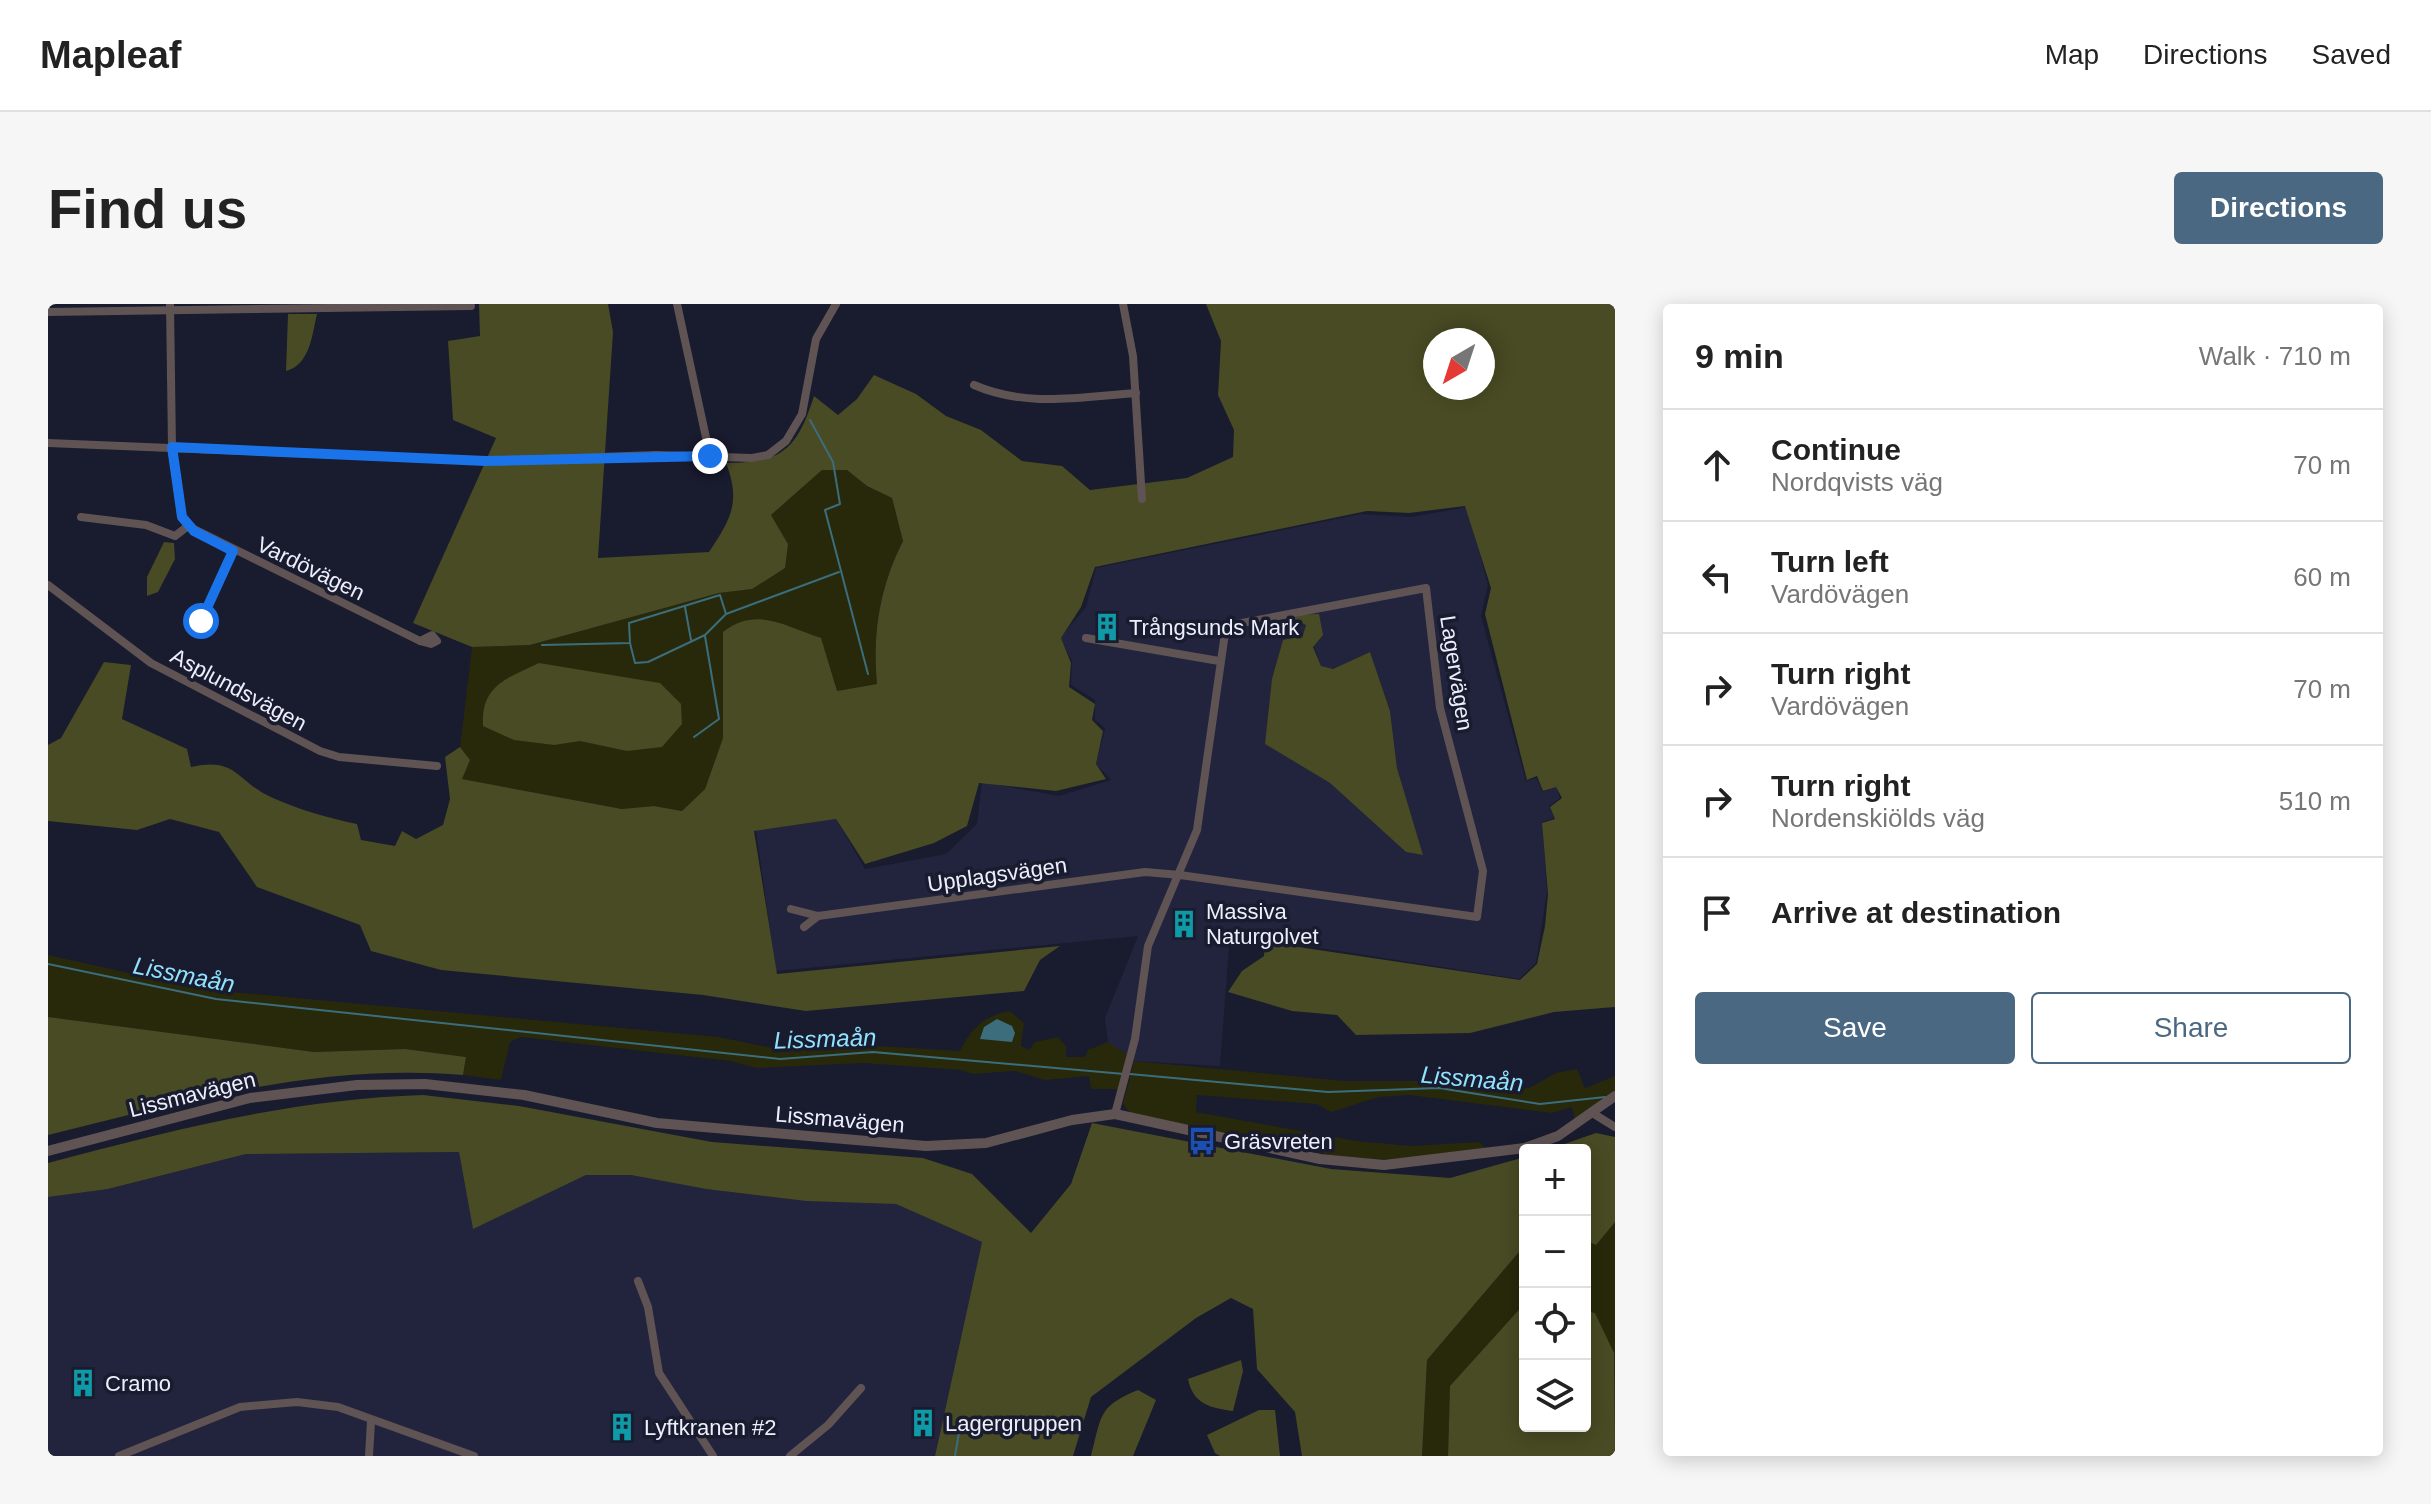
<!DOCTYPE html>
<meta charset="utf-8">
<style>
body{margin:0;font-family:Arial,sans-serif;background:#f6f6f6;color:#222}
.controls{position:absolute;right:24px;bottom:24px;display:grid;overflow:hidden;border-radius:8px;box-shadow:0 4px 20px #0003}
.controls button{width:72px;height:72px;display:grid;place-items:center;padding:0;border:0;border-bottom:2px solid #e0e0e0;background:#fff;color:#222;font:40px sans-serif}
.compass{position:absolute;left:1375px;top:24px;width:72px;height:72px;border-radius:50%;background:#fff;box-shadow:0 4px 20px #0003;rotate:219deg}
.stop{position:absolute;width:24px;height:24px;margin:-18px;border:6px solid #1a73e8;border-radius:50%;background:#fff}
.stop.end{background:#1a73e8;border-color:#fff;box-shadow:0 2px 8px #0008}
.list{margin:0;padding:0;list-style:none}
h2{display:flex;justify-content:space-between;align-items:center;height:104px;margin:0;padding:0 32px;font-size:34px}
h2 small{font-size:26px;font-weight:400;color:#767676}
.list li{display:grid;grid-template-columns:52px 1fr auto;gap:24px;align-items:center;box-sizing:border-box;height:112px;padding:0 32px;border-top:2px solid #e0e0e0}
.list b{display:block;font-size:30px;white-space:nowrap}
.list p{margin:0;font-size:26px;white-space:nowrap;color:#767676}
.list em{font-size:26px;font-style:normal;color:#767676}
.actions{display:flex;gap:16px;padding:24px 32px}
.actions a{flex:1;padding:18px 0;border:2px solid #4b6883;border-radius:8px;text-align:center;font-size:28px;color:#4b6883}
.actions .main{background:#4b6883;color:#fff}
.icon{flex:none;width:44px;height:44px;fill:none;stroke:currentColor;stroke-width:2;stroke-linecap:round;stroke-linejoin:round}
.map{position:relative;flex:none;width:1567px;height:1152px;overflow:hidden;border-radius:8px}
header{display:flex;align-items:center;gap:48px;box-sizing:border-box;height:112px;padding:0 40px;background:#fff;border-bottom:2px solid #e0e0e0}
header strong{font-size:38px}
nav{display:flex;gap:44px;margin-inline-start:auto;font-size:28px}
.intro{display:flex;align-items:center;justify-content:space-between;box-sizing:border-box;height:192px;padding:0 48px}
h1{margin:0;font-size:56px}
.button{padding:20px 36px;border-radius:8px;background:#4b6883;color:#fff;font-size:28px;font-weight:700}
main{display:flex;gap:48px;padding:0 48px}
aside{flex:1;background:#fff;border-radius:8px;box-shadow:0 4px 20px #0003}
.map>svg:first-child{display:block}
</style>
<header>
<strong>Mapleaf</strong>
<nav><a>Map</a><a>Directions</a><a>Saved</a></nav>
</header>
<div class="intro"><h1>Find us</h1><a class="button">Directions</a></div>
<main>
<div class="map">
<svg width="1567" height="1152" viewBox="0 0 1567 1152">
<rect width="100%" height="100%" fill="#191b2e"/>
<g fill="#22243d" fill-rule="evenodd">
<path d="M1419,203l21,78 -7,31 45,165 10,-3 7,14 13,-5 4,11 -11,8 5,12 -12,4 5,70 -11,71 -17,16 -289,-45 -10,132 -86,-5 -26,-19 -3,-24 33,-82 -362,35 -20,-141 80,-11 29,50 81,-15 31,-30 5,-42 77,14 52,-16 -15,-16 9,-36 -10,-8v-20l-24,-15 1,-24 -12,-23 26,-31 10,-39 265,-54 50,3zM1258,321l15,41 12,3 37,-17 20,59 7,57 26,87 -17,-3 -76,-69 -65,-39 18,-103 20,-6z"/>
<path d="M411,848l14,76 113,-53h45l75,14 100,12 90,3 86,38 -47,214h-887v-259l60,-8 138,-35z"/>
</g>
<g fill="#27290a">
<path d="M774,166h25l20,16 25,12 11,43c-23,45 -31,93 -26,143l-40,7 -114,-59v106l-18,51 -23,22 -28,-5 -31,3 -162,-30 9,-19 -10,-13 12,-100 58,-2 189,-52 33,-4 36,-45 -17,-29z"/>
<path d="M0,651l152,34 518,48 60,12 65,-5 117,7c11,-23 25,-36 50,-40l14,12 -3,23 8,4 6,-8 23,-5 8,9v11h19l3,-7 20,-8 19,12 -8,35h-28l-2,-13 -44,4 -30,-9 -42,3 -12,-4 -98,-7 -106,5 -27,-7 -209,-24 -11,5 -9,38 -38,-5 3,-18 -61,-8 -91,3 -266,-35z"/>
<path d="M1086,757l211,20h112l61,8 11,-1 27,-15 21,-4 8,19 30,-12v15l-40,30 -3,-14 -20,6 -143,-18 -30,2 -48,15 -14,-8 -120,-9 -1,17 160,29 55,5 69,-4 7,9 -108,9 -48,-5 -200,-41 -8,-10z"/>
<path d="M1567,897v255h-165l75,-30h60v-188z"/>
<path d="M1477,941v26l-6,21 6,3v8l-75,83 -2,70h-26l5,-96z"/>
</g>
<g fill="#484b23" fill-rule="evenodd">
<path d="M431,0h129l5,28 -15,226 111,-6c22,-33 32,-50 17,-89 57,0 71,-14 88,-67l24,19 19,-16 17,-24 42,19 30,22 35,14 41,31 40,5 28,24 97,-12 46,-21 1,-27 -16,-35 3,-54 -15,-37h409v703l-61,5 -84,21 -114,2 -19,-20 -45,-4 -64,-19 14,-21 22,-15 1,-14 255,38 17,-16 8,-38 3,-32 -6,-71 13,-4 -5,-12 12,-9 -6,-11 -13,4 -6,-15 -10,4 -42,-166 6,-26 -26,-82 -56,7 -42,-2 -272,56 -14,40 -20,31 10,25 -2,24 26,17 -3,16 11,11 -7,33 10,15 -50,12 -77,-8 -12,43 -33,17 -69,21 -29,-45 -82,12 23,143 283,-28 -20,14 -16,31 -218,20 -103,-16 -262,-25 -70,-19 -11,-26 -103,-38 -38,-55 -49,-13 -33,11 -89,-9v-76l13,-7 43,-76 27,3 -9,54 65,30 4,18c47,-11 46,16 82,31 27,12 55,20 84,26l4,16 34,6 7,-15 14,8 27,-14 7,-26 -5,-42 15,-10 10,13 -8,19 160,30 32,-3 28,5 23,-22 18,-51v-106c34,-26 61,-6 98,6l16,53 40,-7c-5,-51 3,-98 26,-143l-11,-43 -25,-12 -20,-16h-25l-51,45 17,29 -3,24 -33,21 -33,4 -189,52 -58,2 -59,-24 83,-185 -43,-18 -5,-79 32,-5zM1387,36h48v48h-48z"/>
<path d="M240,10h29c-5,21 -7,51 -31,57z"/>
<path d="M116,238l10,1 1,16 -17,33 -11,4v-19z"/>
<path d="M1271,310l4,21 -10,12 8,19 12,3 37,-17 20,59 7,57 26,87 -17,-3 -76,-69 -65,-39 7,-65 11,-39 20,-5 3,-10 -12,-5 1,-5z"/>
<path d="M491,359l121,20 21,21 1,20 -20,23 -35,4 -47,-10 -26,4 -40,-5 -31,-14c-2,-41 23,-47 56,-63z"/>
<path d="M0,713l266,35 91,-3 61,8 -3,18c-144,-12 -276,26 -415,60z"/>
<path d="M375,791l96,11 193,36 211,16 49,16 59,59 40,-49 21,-61 239,46 119,9 75,-21v88l-98,115 -5,96h-120l-7,-44 -38,-43 -4,-60 -22,-11 -35,20 -105,79 -18,59h-138l47,-214 -86,-38 -90,-3 -100,-12 -75,-14h-45l-113,54 -14,-77 -213,2 -138,35 -60,8v-34c125,-33 244,-64 375,-68z"/>
<path d="M1548,829l19,4v85l-19,23 -11,-5v-90h-38z"/>
<path d="M1477,999v123h60v-115l10,2 19,40 1,103h-167l2,-70z"/>
<path d="M1193,1056l2,11 -10,40c-23,-3 -40,-7 -45,-32z"/>
<path d="M1090,1086l18,10 -23,56h-42c11,-40 6,-49 47,-66z"/>
<path d="M1211,1106h16l5,46h-60l-5,-3 -8,-18z"/>
</g>
<path fill="#3b6d7d" d="M949,715l15,7 3,7 -3,9 -32,-3 4,-12z"/>
<g fill="none" stroke-linecap="round" stroke-linejoin="round">
<g stroke="#3b6d7d" stroke-width="2">
<path d="M762,116l23,42 7,42 -15,6 43,164"/>
<path d="M637,303l6,33"/>
<path d="M582,339l5,20 13,-1 57,-27 21,-21 113,-42"/>
<path d="M494,341l88,-2 -1,-20 91,-28 6,19"/>
<path d="M646,433l25,-18 -14,-83"/>
<path d="M0,660l168,35 564,60 93,-7 251,22"/>
<path d="M1082,770l198,18 111,-4 101,16 65,-7"/>
<path d="M907,1152l5,-29"/>
</g>
<g stroke="#5f5354" stroke-width="8">
<path d="M122,0l2,143 10,70 6,9 232,115 11,3 6,-3 -5,-6 -12,6"/>
<path d="M629,0l33,152"/>
<path d="M1075,0l10,52 9,143"/>
<path d="M0,8l423,-6"/>
<path d="M926,81c53,23 106,12 162,8"/>
<path d="M0,139l438,18 170,-6 96,3 16,-3 18,-14 16,-27 14,-75 20,-35"/>
<path d="M33,213l65,8 29,11 13,-10"/>
<path d="M0,281l103,78 169,88 19,6 98,9"/>
<path d="M153,317l32,-70"/>
<path d="M1038,334l133,23"/>
<path d="M743,605l27,7 327,-44 35,3 297,42 6,-46 -43,-163 -14,-120 -200,38 -29,204 -49,116 -13,93 -20,75"/>
<path d="M756,623l14,-11"/>
<path d="M1546,810l21,13"/>
<path d="M590,977l10,26 11,66 54,83"/>
<path d="M71,1152l121,-49 57,-5 41,5 136,49"/>
<path d="M321,1152l2,-35"/>
<path d="M742,1152l38,-31 33,-37"/>
</g>
<path stroke="#5f5354" stroke-width="10" d="M0,847l202,-53 107,-13 68,-1 99,11 133,28 269,23 60,-3 86,-23 43,-6 205,45 64,6 141,-17 33,-12 57,-40"/>
</g>
<g fill="none" stroke-linecap="round" stroke-linejoin="round">
<path stroke="#1a73e8" stroke-width="10" d="M153,317l32,-70 -39,-20 -12,-14 -10,-70 314,14 224,-5"/>
</g>
<defs>
<symbol id="building-bare" viewBox="-9 -9 18 18"><path d="M-4-6H4V6H1V3H-1V6H-4ZM-2.5-4.3h1.7v1.8h-1.7ZM.8-4.3h1.7v1.8H.8ZM-2.5-1h1.7V.8h-1.7ZM.8-1h1.7V.8H.8Z" fill="#0f9aa8" stroke="#191b2e" stroke-width="2.5" paint-order="stroke"/></symbol>
<symbol id="bus-bare" viewBox="-9 -9 18 18"><path d="M-5-6H5V4H4V6H2V4H-2V6H-4V4H-5ZM-3.5-4V0h7V-4ZM-3.5 1.2v1.5H-2V1.2ZM2 1.2v1.5H3.5V1.2Z" fill="#1a4fb4" stroke="#191b2e" stroke-width="2.5" paint-order="stroke"/></symbol>
</defs>
<g fill-rule="evenodd">
<use href="#building-bare" x="1039" y="303" width="40" height="40"/>
<use href="#building-bare" x="1116" y="600" width="40" height="40"/>
<use href="#bus-bare" x="1134" y="817" width="40" height="40"/>
<use href="#building-bare" x="15" y="1059" width="40" height="40"/>
<use href="#building-bare" x="855" y="1099" width="40" height="40"/>
<use href="#building-bare" x="554" y="1103" width="40" height="40"/>
</g>
<g text-anchor="middle" stroke-width="7" stroke-linejoin="round" paint-order="stroke">
<g font-size="22" fill="#edeffd" stroke="#191b2e">
<text transform="translate(263 264) rotate(26)" y="8">Vardövägen</text>
<text transform="translate(1409 369) rotate(81)" y="8">Lagervägen</text>
<text transform="translate(191 385) rotate(28)" y="8">Asplundsvägen</text>
<text transform="translate(949 570) rotate(-8)" y="8">Upplagsvägen</text>
<text transform="translate(144 790) rotate(-14)" y="8">Lissmavägen</text>
<text transform="translate(792 815) rotate(5)" y="8">Lissmavägen</text>
</g>
<g font-size="22" fill="#edeffd" stroke="#191b2e" text-anchor="start">
<text x="1081" y="331">Trångsunds Mark</text>
<text x="1158" y="615">Massiva<tspan x="1158" dy="25">Naturgolvet</tspan></text>
<text x="1176" y="845">Gräsvreten</text>
<text x="57" y="1087">Cramo</text>
<text x="897" y="1127">Lagergruppen</text>
<text x="596" y="1131">Lyftkranen #2</text>
</g>
<g font-size="24" font-style="italic" fill="#90e3ff" stroke="#191b2e">
<text transform="translate(136 671) rotate(11)" y="8">Lissmaån</text>
<text transform="translate(777 735) rotate(-2)" y="8">Lissmaån</text>
<text transform="translate(1424 775) rotate(5)" y="8">Lissmaån</text>
</g>
</g>
</svg>
<div class="controls">
<button>+</button>
<button>−</button>
<button><svg class="icon" aria-label="locate" viewBox="0 0 24 24"><circle cx="12" cy="12" r="6"/><path d="M12 2v4M12 18v4M2 12h4M18 12h4"/></svg></button>
<button><svg class="icon" aria-label="layers" viewBox="0 0 24 24"><path d="M12 4l9 5-9 5-9-5zM3 14l9 5 9-5"/></svg></button>
</div>
<svg class="compass" viewBox="-18 -18 36 36"><path d="M0-13l5 13h-10z" fill="#e53935"/><path d="M0 13l5-13h-10z" fill="#767676"/></svg>
<div class="stop" style="left:153px;top:317px"></div>
<div class="stop end" style="left:662px;top:152px"></div>
</div>
<aside>
<h2>9 min<small>Walk · 710 m</small></h2>
<ul class="list">
<li><svg class="icon" aria-label="ahead" viewBox="0 0 24 24"><path d="M12 20V5M6 11l6-6 6 6"/></svg><div><b>Continue</b><p>Nordqvists väg</p></div><em>70 m</em></li>
<li><svg class="icon" aria-label="left" viewBox="0 0 24 24"><path d="M17 20v-9H6M10 6l-5 5 5 5"/></svg><div><b>Turn left</b><p>Vardövägen</p></div><em>60 m</em></li>
<li><svg class="icon" aria-label="right" viewBox="0 0 24 24"><path d="M7 20v-9h11M14 6l5 5-5 5"/></svg><div><b>Turn right</b><p>Vardövägen</p></div><em>70 m</em></li>
<li><svg class="icon" aria-label="right" viewBox="0 0 24 24"><path d="M7 20v-9h11M14 6l5 5-5 5"/></svg><div><b>Turn right</b><p>Nordenskiölds väg</p></div><em>510 m</em></li>
<li><svg class="icon" aria-label="arrive" viewBox="0 0 24 24"><path d="M6 21V4h12l-3 4 3 4H6"/></svg><div><b>Arrive at destination</b></div></li>
</ul>
<div class="actions"><a class="main">Save</a><a>Share</a></div>
</aside>
</main>
